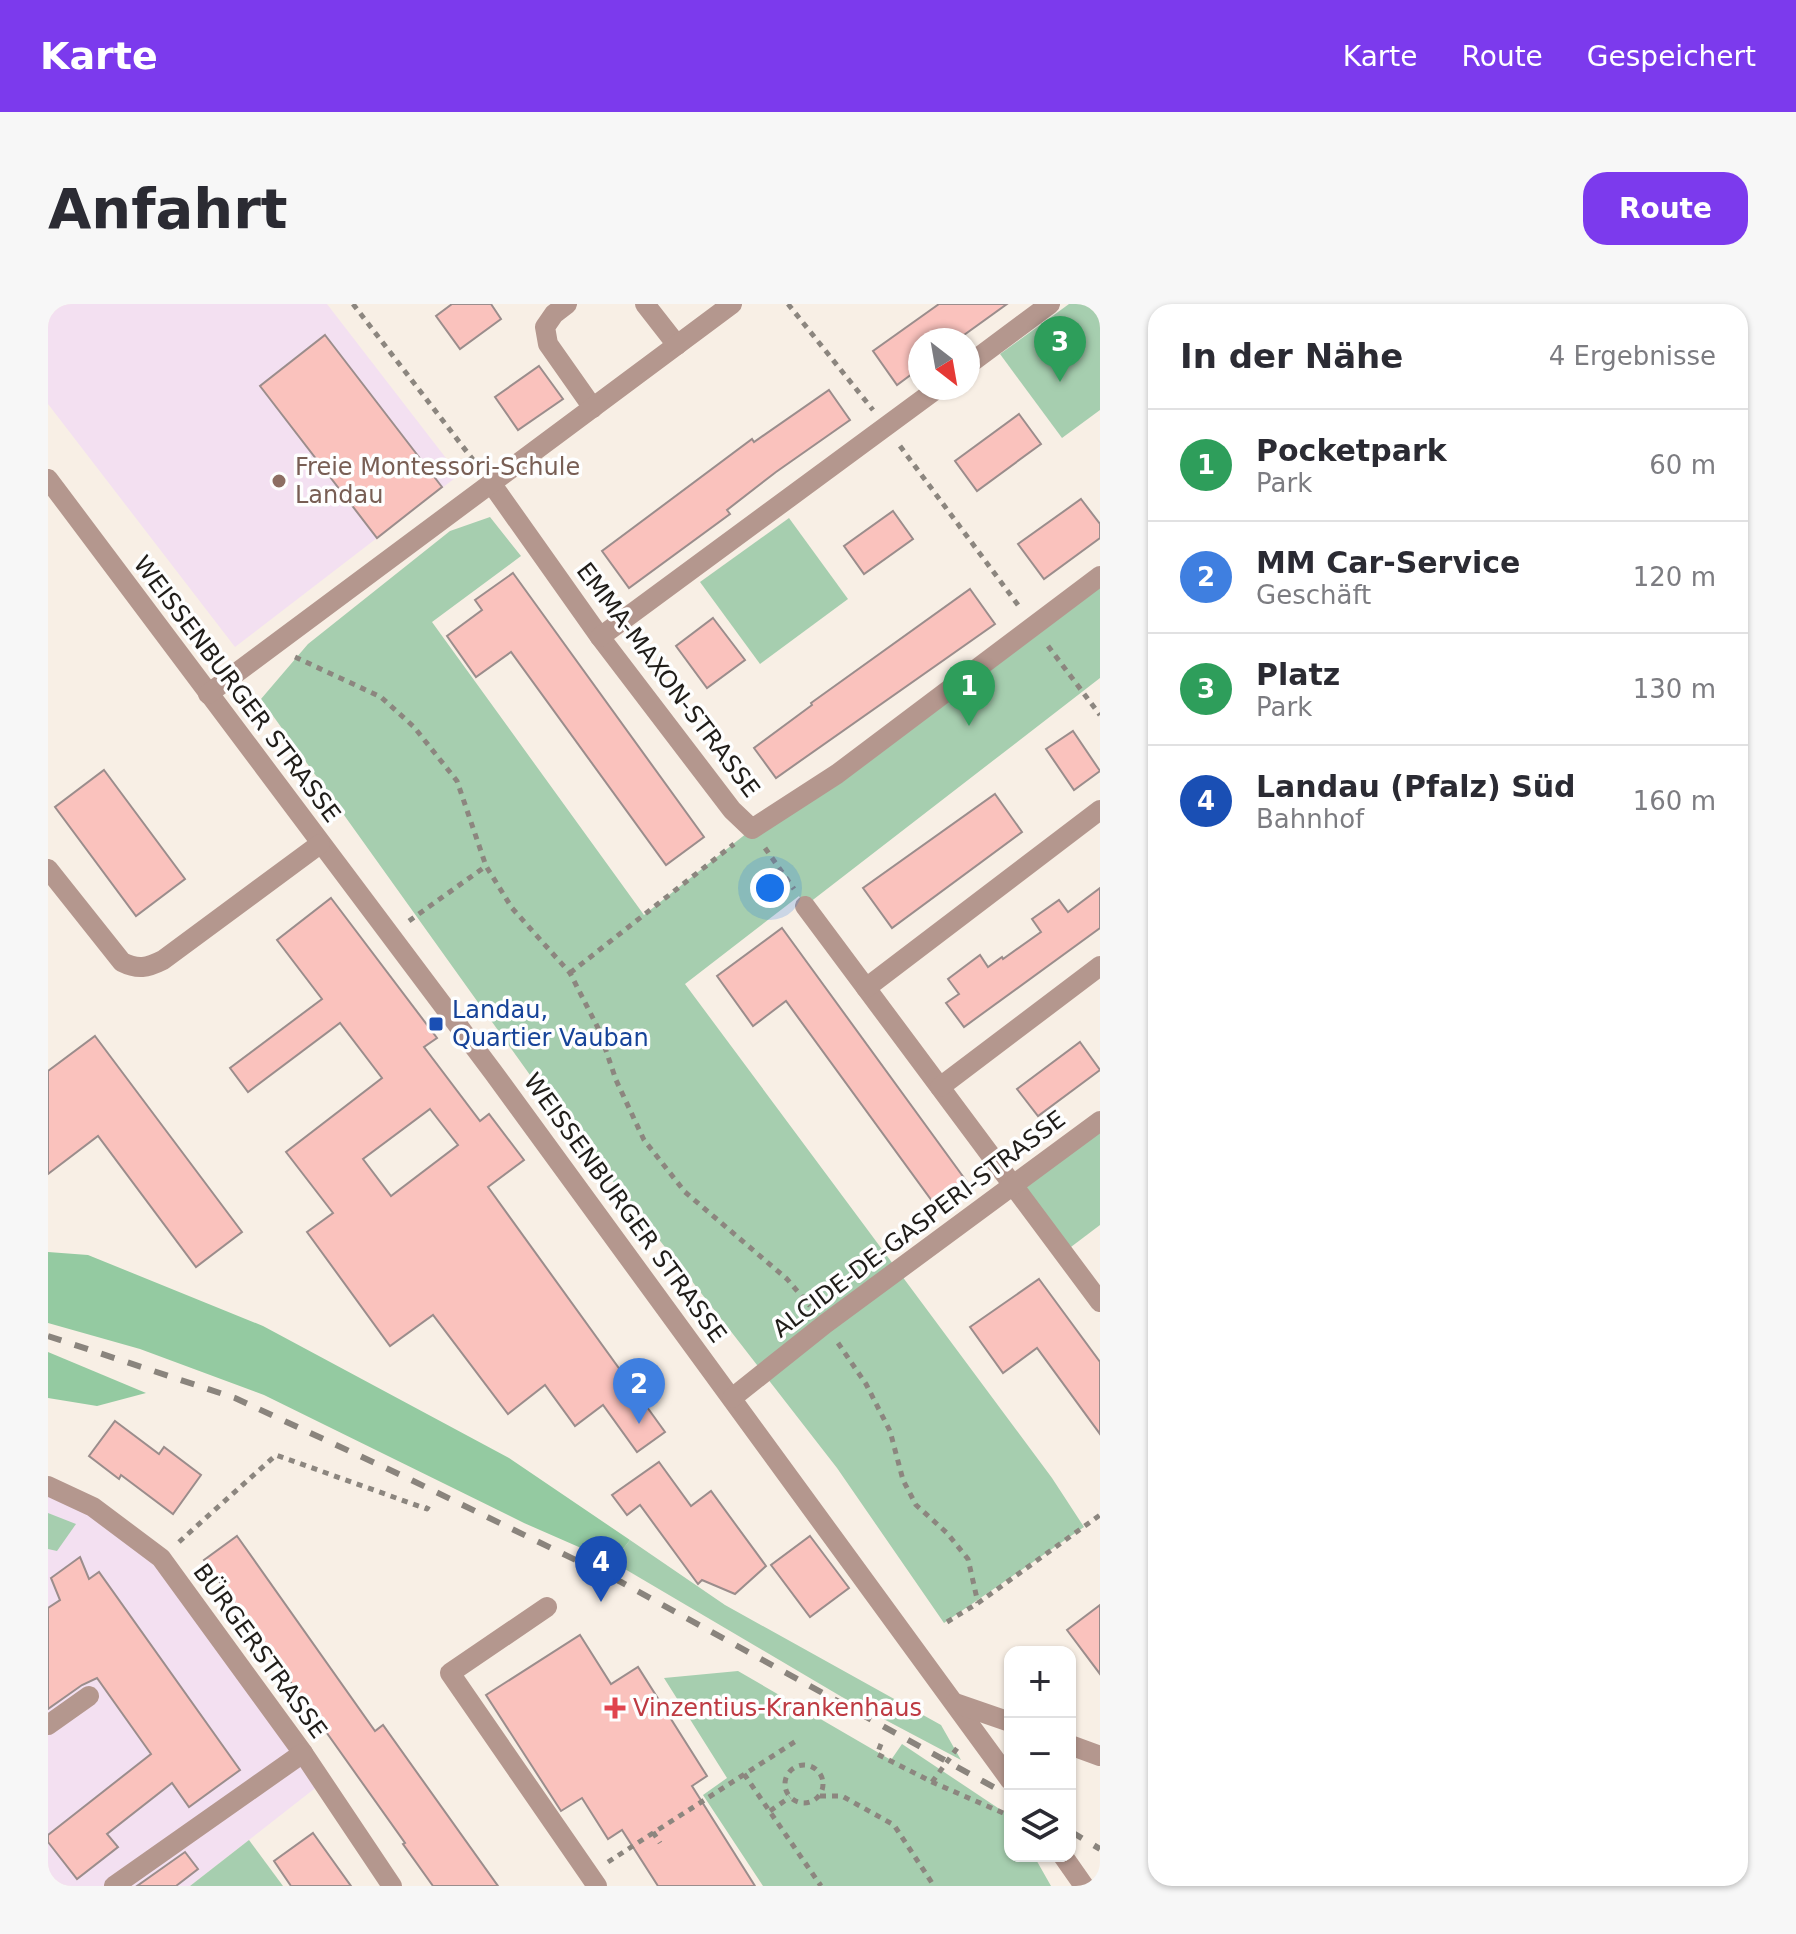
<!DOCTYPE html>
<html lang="de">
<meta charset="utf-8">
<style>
body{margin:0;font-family:"DejaVu Sans",sans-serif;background:#f7f7f7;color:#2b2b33}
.controls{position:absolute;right:24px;bottom:24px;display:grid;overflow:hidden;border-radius:16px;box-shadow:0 2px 6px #0004}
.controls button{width:72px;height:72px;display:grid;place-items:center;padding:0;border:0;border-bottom:2px solid #e1e1e2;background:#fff;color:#2b2b33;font:40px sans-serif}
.compass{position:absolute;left:860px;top:24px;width:72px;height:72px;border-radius:50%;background:#fff;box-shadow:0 2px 6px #0004;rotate:149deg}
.you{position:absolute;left:722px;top:584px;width:28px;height:28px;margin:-20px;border:6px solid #fff;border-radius:50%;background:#1a73e8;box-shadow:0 0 0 12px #1a73e833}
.badge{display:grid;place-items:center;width:52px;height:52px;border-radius:50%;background:#7c3aed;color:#fff;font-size:26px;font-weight:700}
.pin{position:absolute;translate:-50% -66px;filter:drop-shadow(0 2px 4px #0008)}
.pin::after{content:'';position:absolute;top:42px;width:28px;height:24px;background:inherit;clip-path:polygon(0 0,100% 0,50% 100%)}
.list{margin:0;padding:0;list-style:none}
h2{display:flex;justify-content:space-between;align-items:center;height:104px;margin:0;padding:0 32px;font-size:34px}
h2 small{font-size:26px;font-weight:400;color:#7c7c81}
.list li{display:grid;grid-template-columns:52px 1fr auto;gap:24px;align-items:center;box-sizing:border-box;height:112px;padding:0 32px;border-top:2px solid #e1e1e2}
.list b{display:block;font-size:30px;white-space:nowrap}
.list p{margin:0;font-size:26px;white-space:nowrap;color:#7c7c81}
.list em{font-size:26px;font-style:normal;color:#7c7c81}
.icon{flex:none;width:44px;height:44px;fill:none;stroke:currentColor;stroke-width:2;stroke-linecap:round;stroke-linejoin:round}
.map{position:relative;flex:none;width:1052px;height:1582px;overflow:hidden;border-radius:24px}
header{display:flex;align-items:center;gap:48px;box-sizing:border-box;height:112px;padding:0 40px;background:#7c3aed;color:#fff}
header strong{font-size:38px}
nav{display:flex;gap:44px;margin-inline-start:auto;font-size:28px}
.intro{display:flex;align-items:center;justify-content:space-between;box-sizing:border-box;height:192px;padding:0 48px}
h1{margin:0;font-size:56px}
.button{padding:20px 36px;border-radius:24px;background:#7c3aed;color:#fff;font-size:28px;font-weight:700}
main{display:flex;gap:48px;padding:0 48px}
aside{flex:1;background:#fff;border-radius:24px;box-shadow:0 2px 6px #0004}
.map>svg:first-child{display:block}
</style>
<header>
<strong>Karte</strong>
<nav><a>Karte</a><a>Route</a><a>Gespeichert</a></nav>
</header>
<div class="intro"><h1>Anfahrt</h1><a class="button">Route</a></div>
<main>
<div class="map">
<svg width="1052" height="1582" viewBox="0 0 1052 1582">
<rect width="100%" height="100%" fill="#f8efe5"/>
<g fill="#f3e0f1">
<path d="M0,0h279l132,171 -224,172 -187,-243z"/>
<path d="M0,1182l113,72 162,224 -133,104h-142z"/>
</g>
<g fill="#a6ceaf">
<path d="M1021,0h31v106l-38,28 -62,-84z"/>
<path d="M442,213l31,39 -89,66 212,293 108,-86 348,-253v102l-295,228 -6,-10 -114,88 367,494 32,49 -140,96 -107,-155 -153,-197 -139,-175 -284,-397 47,-55 142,-113z"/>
<path d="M741,214l59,81 -88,65 -60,-82z"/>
<path d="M1052,817v104l-37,28 -49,-67z"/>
<path d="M0,1209l28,11 -19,27 -9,-2z"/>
<path d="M582,1236l95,65 216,120 20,35 -119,-63 -229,-135z"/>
<path d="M690,1367l153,89 11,-16 108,72v40h24l17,30h-288l-60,-91 24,-17 -63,-100z"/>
<path d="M201,1536l34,46h-93z"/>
</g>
<g fill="#94caa1">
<path d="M0,948l40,3 175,71 246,132 121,82 -17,22 -89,-39 -260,-128 -124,-46 -92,-26z"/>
<path d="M0,1048l98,41 -49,13 -49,-8z"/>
</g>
<g fill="#fac2bd" stroke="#9b8d8c" stroke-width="2" fill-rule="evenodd">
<path d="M404,0h39l10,15 -41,30 -24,-33z"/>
<path d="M891,0h68l-50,36h-37v28l-23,17 -24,-34z"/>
<path d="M277,31l117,152 -65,51 -117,-152z"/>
<path d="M491,62l24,33 -45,31 -23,-33z"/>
<path d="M781,86l21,30 -74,52 -49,38 3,4 -101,74 -27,-37 150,-112 2,3z"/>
<path d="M971,110l22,30 -64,47 -22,-30z"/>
<path d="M1033,195l19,25v14l-56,41 -26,-35z"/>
<path d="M845,207l20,28 -49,35 -20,-28z"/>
<path d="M465,269l191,264 -38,28 -155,-213 -35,25 -29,-41 35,-26 -7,-10z"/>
<path d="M922,285l25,35 -219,154 -22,-30 58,-43 -1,-2z"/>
<path d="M665,314l32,42 -38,28 -31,-42z"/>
<path d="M1025,427l27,40 -26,19 -28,-41z"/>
<path d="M56,466l81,109 -49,37 -81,-109z"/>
<path d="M947,490l27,38 -130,96 -29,-40z"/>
<path d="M1052,584v40l-136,99 -18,-24 13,-9 -11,-15 32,-24 8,12 14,-10 1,2 38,-27 -9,-13 27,-19 9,12z"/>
<path d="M283,594l106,140 -13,9 56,74 9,-7 35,46 -36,27 177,245 -28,20 -34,-47 -28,21 -30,-41 -37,29 -75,-99 -43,31 -83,-114 26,-19 -47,-61 96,-74 -42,-55 -92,69 -18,-24 92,-69 -45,-59zM382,805l28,36 -67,51 -28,-37z"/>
<path d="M734,624l185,254 -32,23 -149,-204 -33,25 -36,-50z"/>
<path d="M47,732l147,196 -46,35 -98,-131 -50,38v-103z"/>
<path d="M1032,738l20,28 -62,46 -21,-27z"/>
<path d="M991,975l61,83v72l-63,-86 -34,25 -33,-46z"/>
<path d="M67,1117l44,33 5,-7 37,28 -28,39 -52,-39 -2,4 -30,-23z"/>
<path d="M611,1158l32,44 20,-15 55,75 -31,28 -33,-14 -4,4 -58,-79 -13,10 -15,-20z"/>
<path d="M189,1232l138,195 8,-6 115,161h-65l-30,-42 2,-1 -201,-283z"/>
<path d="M762,1232l39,52 -39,29 -39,-52z"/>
<path d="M32,1253l9,22 10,-7 141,198 -51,37 -17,-24 -65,51 11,13 -41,32 -29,-37v-7l103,-81 -54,-76 -15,7 -34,24v-101l12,-8 -9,-22z"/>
<path d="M1052,1301v69l-33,-44z"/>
<path d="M532,1331l31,49 27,-17 69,109 -15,10 63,100h-97l-36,-56 -14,9 -26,-41 -21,13 -75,-116z"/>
<path d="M265,1529l38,53h-60l-17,-25z"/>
<path d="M137,1548l13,17 -22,17h-39z"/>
</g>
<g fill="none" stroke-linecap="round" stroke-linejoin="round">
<g stroke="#8c867f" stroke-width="5" stroke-dasharray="6 6" stroke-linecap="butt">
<path d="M305,0l124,161"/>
<path d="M740,0l85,106"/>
<path d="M852,142l121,163"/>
<path d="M1000,342l52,69"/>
<path d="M247,353l86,40 33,30 43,54 29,85 26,42 58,65 29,57 17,50 28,60 41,52 102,87 23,27"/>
<path d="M717,544l29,41"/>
<path d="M361,617l77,-55"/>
<path d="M522,669l164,-129"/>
<path d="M790,1039l28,41 24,47 13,49 13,25 31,28 21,26 10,44"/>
<path d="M131,1238l97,-87 151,54 3,-6"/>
<path d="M899,1318l31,-19 122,-88"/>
<path d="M833,1440l-4,10 55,28 78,34"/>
<circle cx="756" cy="1480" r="19"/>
<path d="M696,1470l77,112"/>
<path d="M884,1478l26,-35"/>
<path d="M772,1492h22l52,29 40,61"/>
<path d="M722,1507l20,-14"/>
<path d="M605,1528l7,11"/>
<path d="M560,1558l191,-123"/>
</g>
<g stroke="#b4978e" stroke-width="20">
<path d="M519,0l-13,10 -9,13 3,17 45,64"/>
<path d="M597,0l32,41"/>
<path d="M920,61l82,-61"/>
<path d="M0,175l445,593 517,708"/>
<path d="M443,179l109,154 132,173 20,19 85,-55 263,-198"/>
<path d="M552,333l338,-249"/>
<path d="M160,390l524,-390"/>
<path d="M0,565l74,93c16,8 25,6 41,-2l157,-116"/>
<path d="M757,602l295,396"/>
<path d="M818,684l234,-178"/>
<path d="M892,783l160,-121"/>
<path d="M684,1094l93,-74 275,-203"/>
<path d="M0,1182l45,21 68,51 142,195 89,133"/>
<path d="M499,1303l-97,66 147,213"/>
<path d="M907,1399l55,19"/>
<path d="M0,1421l41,-29"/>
<path d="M1022,1441l30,11"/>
<path d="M1015,1552l21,30"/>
<path d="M66,1582l189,-133"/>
</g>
<g stroke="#8a847d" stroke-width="6" stroke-dasharray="14 14" stroke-linecap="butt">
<path d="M0,1032l187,62 168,78 218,106 389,214"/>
<path d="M1022,1527l30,18"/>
</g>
</g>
<circle fill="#8d6e63" stroke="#fefefe" stroke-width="3" cx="231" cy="177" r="8"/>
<rect fill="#1a4fb4" stroke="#fefefe" stroke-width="3" x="380" y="712" width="16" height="16" rx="4"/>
<path fill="#e0444e" stroke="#fefefe" stroke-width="3" d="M563 1392h8v8h8v8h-8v8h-8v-8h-8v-8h8z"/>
<g text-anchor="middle" stroke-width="7" stroke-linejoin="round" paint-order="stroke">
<g font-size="24" fill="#785e54" stroke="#fefefe" text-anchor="start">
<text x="247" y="171">Freie Montessori-Schule<tspan x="247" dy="28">Landau</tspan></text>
</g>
<g font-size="24" fill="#201d19" stroke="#fefefe">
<text transform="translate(620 376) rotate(53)" y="8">EMMA-MAXON-STRASSE</text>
<text transform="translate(189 385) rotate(53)" y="8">WEISSENBURGER STRASSE</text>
<text transform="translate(577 904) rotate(54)" y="8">WEISSENBURGER STRASSE</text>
<text transform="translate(871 920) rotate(-37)" y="8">ALCIDE-DE-GASPERI-STRASSE</text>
<text transform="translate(212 1347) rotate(54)" y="8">BÜRGERSTRASSE</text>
</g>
<g font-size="24" fill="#164399" stroke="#fefefe" text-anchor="start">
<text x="404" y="714">Landau,<tspan x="404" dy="28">Quartier Vauban</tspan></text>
</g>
<g font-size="24" fill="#be3a42" stroke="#fefefe" text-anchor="start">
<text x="585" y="1412">Vinzentius-Krankenhaus</text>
</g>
</g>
</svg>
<div class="controls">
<button>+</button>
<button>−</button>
<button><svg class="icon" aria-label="layers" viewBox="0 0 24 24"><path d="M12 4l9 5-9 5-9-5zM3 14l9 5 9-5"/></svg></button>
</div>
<svg class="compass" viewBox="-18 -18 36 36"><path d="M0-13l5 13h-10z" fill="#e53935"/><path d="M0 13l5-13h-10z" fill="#7c7c81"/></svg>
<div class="you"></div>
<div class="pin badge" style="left:921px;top:422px;background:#2e9e5b">1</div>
<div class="pin badge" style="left:591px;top:1120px;background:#3f7fe0">2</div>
<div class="pin badge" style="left:1012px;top:78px;background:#2e9e5b">3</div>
<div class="pin badge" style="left:553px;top:1298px;background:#1a4fb4">4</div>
</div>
<aside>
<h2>In der Nähe<small>4 Ergebnisse</small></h2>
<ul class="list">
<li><span class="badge" style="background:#2e9e5b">1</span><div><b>Pocketpark</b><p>Park</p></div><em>60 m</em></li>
<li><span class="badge" style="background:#3f7fe0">2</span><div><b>MM Car-Service</b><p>Geschäft</p></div><em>120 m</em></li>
<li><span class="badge" style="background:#2e9e5b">3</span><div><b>Platz</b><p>Park</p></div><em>130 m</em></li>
<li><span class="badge" style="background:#1a4fb4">4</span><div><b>Landau (Pfalz) Süd</b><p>Bahnhof</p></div><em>160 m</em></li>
</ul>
</aside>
</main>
